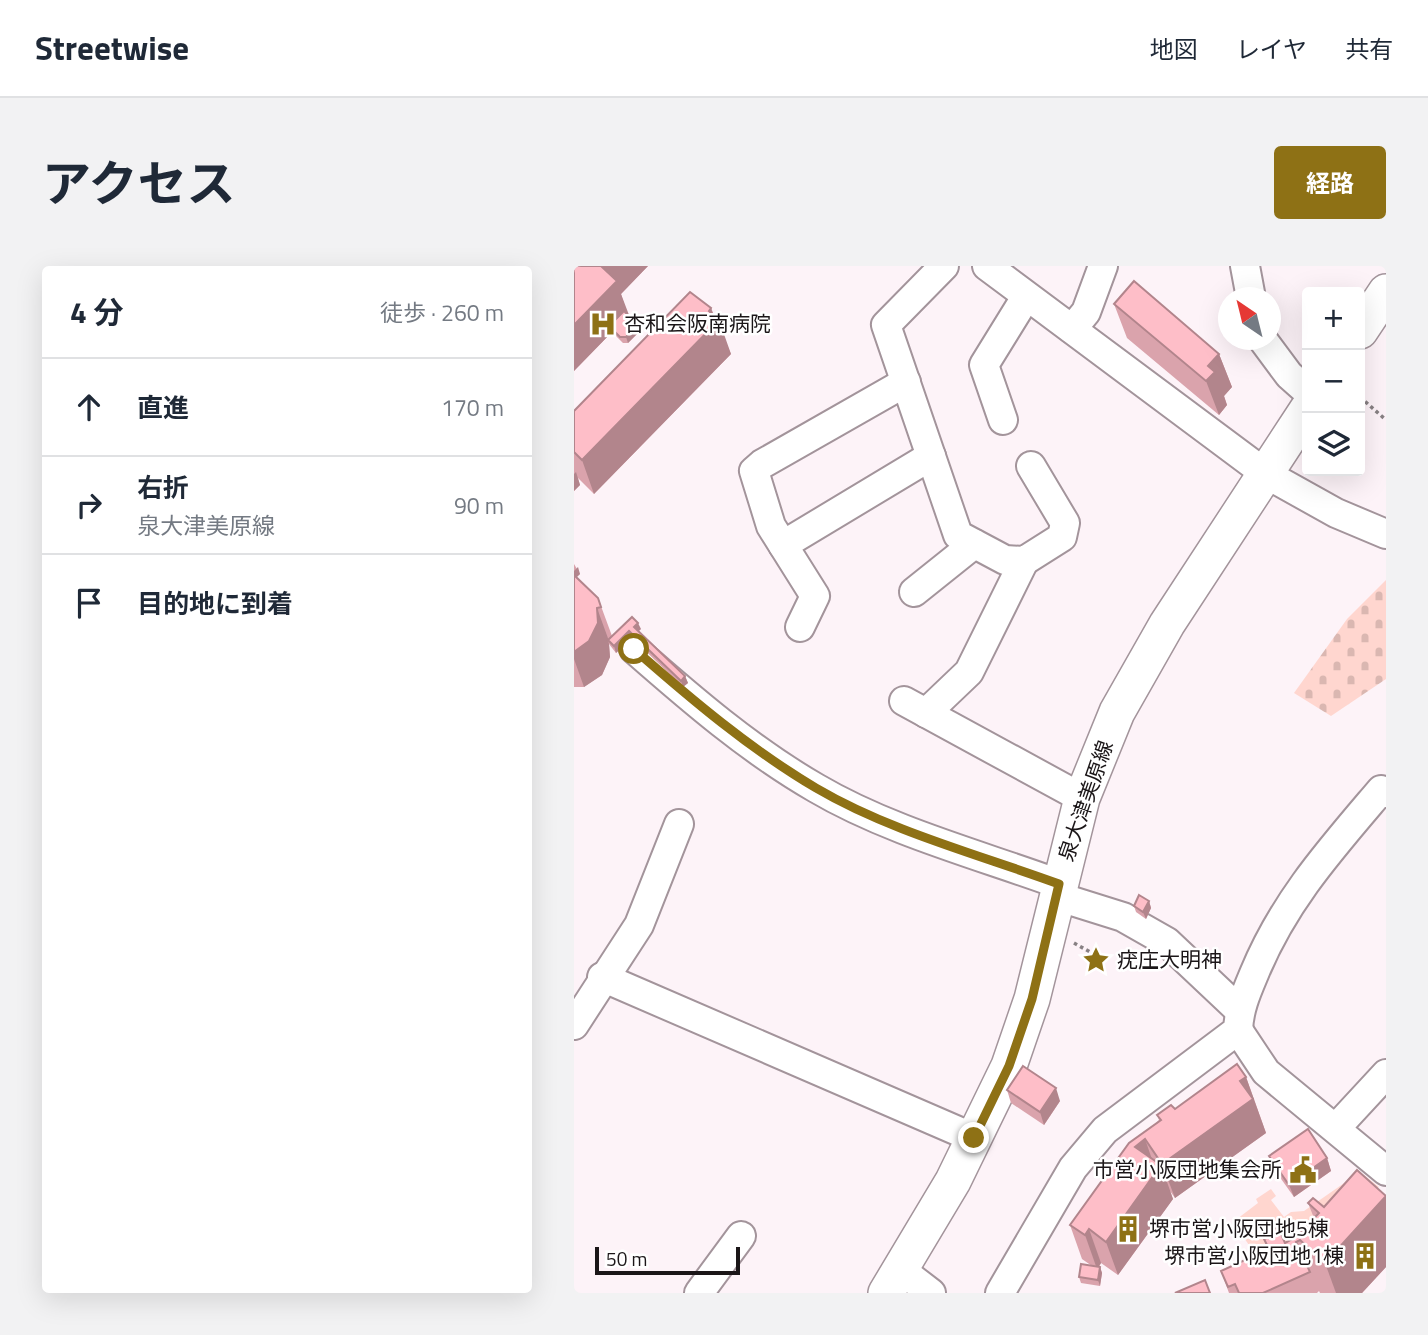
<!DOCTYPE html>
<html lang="ja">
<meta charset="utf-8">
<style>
body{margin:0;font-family:"Titillium Web","Noto Sans JP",sans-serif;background:#f2f2f3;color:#1f2937}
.controls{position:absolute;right:21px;top:21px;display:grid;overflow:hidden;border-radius:7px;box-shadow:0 7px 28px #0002}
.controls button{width:63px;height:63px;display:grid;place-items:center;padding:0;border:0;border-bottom:2px solid #e0e1e3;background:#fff;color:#1f2937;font:35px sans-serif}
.compass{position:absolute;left:644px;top:21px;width:63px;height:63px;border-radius:50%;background:#fff;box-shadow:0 7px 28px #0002;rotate:325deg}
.scale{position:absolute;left:21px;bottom:18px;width:145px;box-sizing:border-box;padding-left:7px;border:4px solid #1b1618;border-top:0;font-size:19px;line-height:24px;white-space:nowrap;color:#1b1618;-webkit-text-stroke:5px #fff;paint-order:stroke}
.stop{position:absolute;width:21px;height:21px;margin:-16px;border:5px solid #8e7115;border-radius:50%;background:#fff}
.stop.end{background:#8e7115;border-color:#fff;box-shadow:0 2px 7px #0008}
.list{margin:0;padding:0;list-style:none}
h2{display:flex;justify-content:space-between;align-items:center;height:91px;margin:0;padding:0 28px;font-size:30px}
h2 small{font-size:23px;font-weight:400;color:#747a83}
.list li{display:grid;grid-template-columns:46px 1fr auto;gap:21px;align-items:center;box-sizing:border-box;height:98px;padding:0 28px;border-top:2px solid #e0e1e3}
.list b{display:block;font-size:26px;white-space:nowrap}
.list p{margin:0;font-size:23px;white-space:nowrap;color:#747a83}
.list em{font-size:23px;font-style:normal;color:#747a83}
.icon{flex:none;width:38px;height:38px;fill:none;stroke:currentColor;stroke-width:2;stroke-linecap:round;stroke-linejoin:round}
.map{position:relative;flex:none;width:812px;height:1027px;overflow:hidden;border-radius:7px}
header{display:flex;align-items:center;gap:42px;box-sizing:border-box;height:98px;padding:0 35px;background:#fff;border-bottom:2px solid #e0e1e3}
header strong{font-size:33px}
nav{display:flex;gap:38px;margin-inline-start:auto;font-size:24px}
.intro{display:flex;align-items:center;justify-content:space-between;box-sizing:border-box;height:168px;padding:0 42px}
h1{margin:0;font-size:49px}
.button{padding:18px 32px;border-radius:7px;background:#8e7115;color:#fff;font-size:24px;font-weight:700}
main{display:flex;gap:42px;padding:0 42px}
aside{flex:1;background:#fff;border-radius:7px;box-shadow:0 7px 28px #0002}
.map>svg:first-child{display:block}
</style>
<header>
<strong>Streetwise</strong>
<nav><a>地図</a><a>レイヤ</a><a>共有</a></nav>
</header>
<div class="intro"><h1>アクセス</h1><a class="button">経路</a></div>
<main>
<aside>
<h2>4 分<small>徒歩 · 260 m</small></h2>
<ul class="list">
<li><svg class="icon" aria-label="ahead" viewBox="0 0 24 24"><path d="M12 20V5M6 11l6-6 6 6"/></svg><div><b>直進</b></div><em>170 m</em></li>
<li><svg class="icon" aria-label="right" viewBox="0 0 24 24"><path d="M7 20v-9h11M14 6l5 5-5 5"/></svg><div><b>右折</b><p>泉大津美原線</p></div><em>90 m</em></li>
<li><svg class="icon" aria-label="arrive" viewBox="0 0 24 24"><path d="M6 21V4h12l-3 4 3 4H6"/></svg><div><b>目的地に到着</b></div></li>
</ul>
</aside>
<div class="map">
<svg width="812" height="1027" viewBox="0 0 812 1027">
<defs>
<pattern id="cemetery-stones" width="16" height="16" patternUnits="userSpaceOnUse" patternTransform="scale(1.75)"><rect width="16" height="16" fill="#ffd6cf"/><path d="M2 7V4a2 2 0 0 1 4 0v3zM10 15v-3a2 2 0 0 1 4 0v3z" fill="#dab7b1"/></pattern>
</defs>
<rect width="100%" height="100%" fill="#fdf3f8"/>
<path fill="url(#cemetery-stones)" d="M812,314v99l-55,37 -37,-23 53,-74z"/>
<path fill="#ffd6cf" d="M786,906l19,15 -62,48 -59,23 -25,-36 25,-19 -2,-4 15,-10 5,7 -5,4 13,17 7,-5 13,-1z"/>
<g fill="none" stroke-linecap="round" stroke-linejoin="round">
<defs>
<g id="minor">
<path d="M370,0l-58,59 72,210 47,25 19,1 38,-24 3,-14 -34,-57"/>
<path d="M413,0l279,208 70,39 50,21"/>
<path d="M671,0l6,32"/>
<path d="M498,63l14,-17 17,-46"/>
<path d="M689,74l26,35 18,16"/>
<path d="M429,154l-19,-55 42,-68"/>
<path d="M209,279l148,-89"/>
<path d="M340,326l60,-48"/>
<path d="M226,361l15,-31 -44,-70 -17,-55 8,-7 144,-82"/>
<path d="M60,383c57,50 116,101 182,139 73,43 164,67 243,96"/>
<path d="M330,435l178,97"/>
<path d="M352,447l43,-41 55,-111"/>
<path d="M482,630l67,21 44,25 72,68"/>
<path d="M28,711l372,161"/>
<path d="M0,759l65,-100 40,-101"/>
<path d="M664,764l28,42 120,99"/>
<path d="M762,862l50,-54"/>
<path d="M327,1004l30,23"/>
<path d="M125,1027l42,-57"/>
<path d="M426,1027l73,-125 32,-38 133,-100c1,-21 8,-37 16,-56 30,-73 76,-124 127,-184l5,3"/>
</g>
<g id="major">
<path d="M786,65l26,-39"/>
<path d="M312,1027l67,-112 56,-115 23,-67 50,-201 35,-86 50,-88 140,-214"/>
</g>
</defs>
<use href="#minor" stroke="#a3949b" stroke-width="32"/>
<use href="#major" stroke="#a3949b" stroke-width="38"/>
<g stroke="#878083" stroke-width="3.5" stroke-dasharray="3.5 3.5" stroke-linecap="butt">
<path d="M786,131l26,23"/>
<path d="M500,677l25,14 -3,3"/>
</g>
<use href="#minor" stroke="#fff" stroke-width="28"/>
<use href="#major" stroke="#fff" stroke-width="35"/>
</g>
<g fill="#daa3ac">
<path d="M0,0h74l-27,28 7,22 9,12 1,5 -10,10h-5l-11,-11 -38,39z"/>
<path d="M540,38l105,50 13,33 -8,9 3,9 -8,10 -92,-77z"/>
<path d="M137,42l20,46 -137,140 -16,-16 2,7 -6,6v-80z"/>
<path d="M0,298l6,10 -4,3 22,21 14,38 29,-7 -2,2 46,45 3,7 -5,4 -51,-49 -16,15 -7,-9 1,13 -8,18 -18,12h-10z"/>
<path d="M575,635l2,7 -5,11 -10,-7 -2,-6z"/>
<path d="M672,811l20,56 -91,65 -5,-7 3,8 -55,76 -17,-12 -2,4h1l2,6 -2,13 -19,-3 -2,-6 13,-11 -10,-7 -12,-34 89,-105 -2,-5 18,-6z"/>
<path d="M433,824l53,11 -16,24 -33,-22z"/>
<path d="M695,890l58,2 4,13 -37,26 -20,-28z"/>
<path d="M812,930v71l-24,26h-42l-1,-2 -2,2h-88l-8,-22 47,-21 -4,-11 21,4 11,-6 18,-19 -6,-15 16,4z"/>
</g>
<g fill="#b2858c">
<path d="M29,0h45l-27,28 8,21 -15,15 -5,-4 3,6 -38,39v-46z"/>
<path d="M137,42l5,15 3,-3 12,34 -137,140 -12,-34z"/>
<path d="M61,56l3,11 -10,10 -2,-6z"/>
<path d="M645,88l13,33 -8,9 3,9 -8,10 -13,-34 2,-15z"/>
<path d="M2,206l4,13 -6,6v-17z"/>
<path d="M4,301l2,7 -6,6v-9z"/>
<path d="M23,342l12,33 -1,-1 1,4 1,13 -8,18 -18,12 -10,-28v-7z"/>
<path d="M64,357l3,6 -5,4 -2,-6z"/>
<path d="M55,365l3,7 -16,15 -2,-7z"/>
<path d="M111,410l3,7 -5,4 -2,-6z"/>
<path d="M575,635l2,7 -5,11 -3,-7z"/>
<path d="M672,811l20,56 -91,65 -13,-34 78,-83z"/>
<path d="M482,822l4,13 -16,24 -4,-13z"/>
<path d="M571,873l11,32 5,-6 12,34 -55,76 -12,-33 29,-95z"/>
<path d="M753,892l4,13 -37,26 -5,-12z"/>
<path d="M812,930v71l-24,26h-26l-11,-30z"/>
<path d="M515,963l12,34 -4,6 -12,-34z"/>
<path d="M526,1001l2,6 -2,13 -2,-6z"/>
</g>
<g fill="#febec8" stroke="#b2858c" stroke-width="2">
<path d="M0,0h29l-1,1 15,14 -43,44z"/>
<path d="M560,15l85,73 -11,12 7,6 -9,9 -92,-77z"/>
<path d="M116,26l21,16 -2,3 10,9 -137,140 -8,-8v-41z"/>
<path d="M50,45l11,11v5l-9,10h-6l-11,-11z"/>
<path d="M0,309l24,23 3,9 -4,1 1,15 -9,18 -15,11z"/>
<path d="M58,351l6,6 -4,4 51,49 -4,5 -52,-50 -15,15 -6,-6z"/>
<path d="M565,629l10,6 -6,11 -9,-6z"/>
<path d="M663,798l9,13 -6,4 13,18 -91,65 -17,-25 -10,8 26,18 -55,77 -17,-13 -4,6 -15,-10 59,-82 32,-23 -4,-5 14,-10 4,4z"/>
<path d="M449,800l33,22 -16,24 -33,-22z"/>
<path d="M734,863l19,29 -38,27 -20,-29z"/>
<path d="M783,904l29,26 -61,67 -25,-23 -4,2 14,30 -47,21h-24l-4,-9 -7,3 -7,-16 48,-22 -5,-10 8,-3 -3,-5 9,-4 7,16 11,-6 23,-24 -11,-10 5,-5 11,9z"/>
<path d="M507,998l19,3 -2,13 -19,-3z"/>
<path d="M631,1014l5,13h-35z"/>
</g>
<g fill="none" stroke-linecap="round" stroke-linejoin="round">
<path stroke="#8e7115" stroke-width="9" d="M60,383c57,50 116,100 182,139 73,43 164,67 243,96l-27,115 -23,67 -35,72"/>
</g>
<defs>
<symbol id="hospital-bare" viewBox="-9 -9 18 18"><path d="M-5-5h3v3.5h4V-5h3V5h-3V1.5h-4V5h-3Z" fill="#8e7115" stroke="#fff" stroke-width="2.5" paint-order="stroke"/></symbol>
<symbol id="sight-bare" viewBox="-9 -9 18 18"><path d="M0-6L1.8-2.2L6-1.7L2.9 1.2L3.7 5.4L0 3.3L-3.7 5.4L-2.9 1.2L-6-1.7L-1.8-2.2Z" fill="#8e7115" stroke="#fff" stroke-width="2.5" paint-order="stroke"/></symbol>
<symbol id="civic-bare" viewBox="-9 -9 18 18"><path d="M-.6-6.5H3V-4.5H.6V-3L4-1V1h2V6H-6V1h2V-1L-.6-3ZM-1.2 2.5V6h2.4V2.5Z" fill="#8e7115" stroke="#fff" stroke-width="2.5" paint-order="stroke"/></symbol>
<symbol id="building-bare" viewBox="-9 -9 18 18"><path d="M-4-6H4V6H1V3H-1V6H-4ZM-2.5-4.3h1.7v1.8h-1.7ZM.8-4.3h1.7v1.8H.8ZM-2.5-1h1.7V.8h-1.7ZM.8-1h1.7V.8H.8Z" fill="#8e7115" stroke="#fff" stroke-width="2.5" paint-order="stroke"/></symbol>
</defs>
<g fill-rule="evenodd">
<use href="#hospital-bare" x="10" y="39" width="38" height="38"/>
<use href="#sight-bare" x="503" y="675" width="38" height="38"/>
<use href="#civic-bare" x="710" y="885" width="38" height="38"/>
<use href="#building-bare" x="535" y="944" width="38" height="38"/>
<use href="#building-bare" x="772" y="971" width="38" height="38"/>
</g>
<g text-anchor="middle" stroke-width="5" stroke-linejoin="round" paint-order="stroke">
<g font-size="21" fill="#1b1618" stroke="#fff" text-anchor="start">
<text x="50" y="65">杏和会阪南病院</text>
<text x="543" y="701">疣庄大明神</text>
<text x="708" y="911" text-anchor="end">市営小阪団地集会所</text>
<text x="575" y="970">堺市営小阪団地5棟</text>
<text x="770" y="997" text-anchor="end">堺市営小阪団地1棟</text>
</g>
<g font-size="21" fill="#1b1618" stroke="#fff">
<text transform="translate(512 535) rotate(-71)" y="7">泉大津美原線</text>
</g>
</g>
</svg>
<div class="controls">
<button>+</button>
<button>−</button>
<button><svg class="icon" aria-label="layers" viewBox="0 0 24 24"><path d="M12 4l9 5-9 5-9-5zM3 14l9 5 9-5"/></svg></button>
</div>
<svg class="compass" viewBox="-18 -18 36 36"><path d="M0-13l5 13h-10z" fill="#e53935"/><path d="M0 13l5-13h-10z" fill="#747a83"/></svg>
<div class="scale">50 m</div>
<div class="stop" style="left:60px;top:383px"></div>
<div class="stop end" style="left:400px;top:872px"></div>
</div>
</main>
